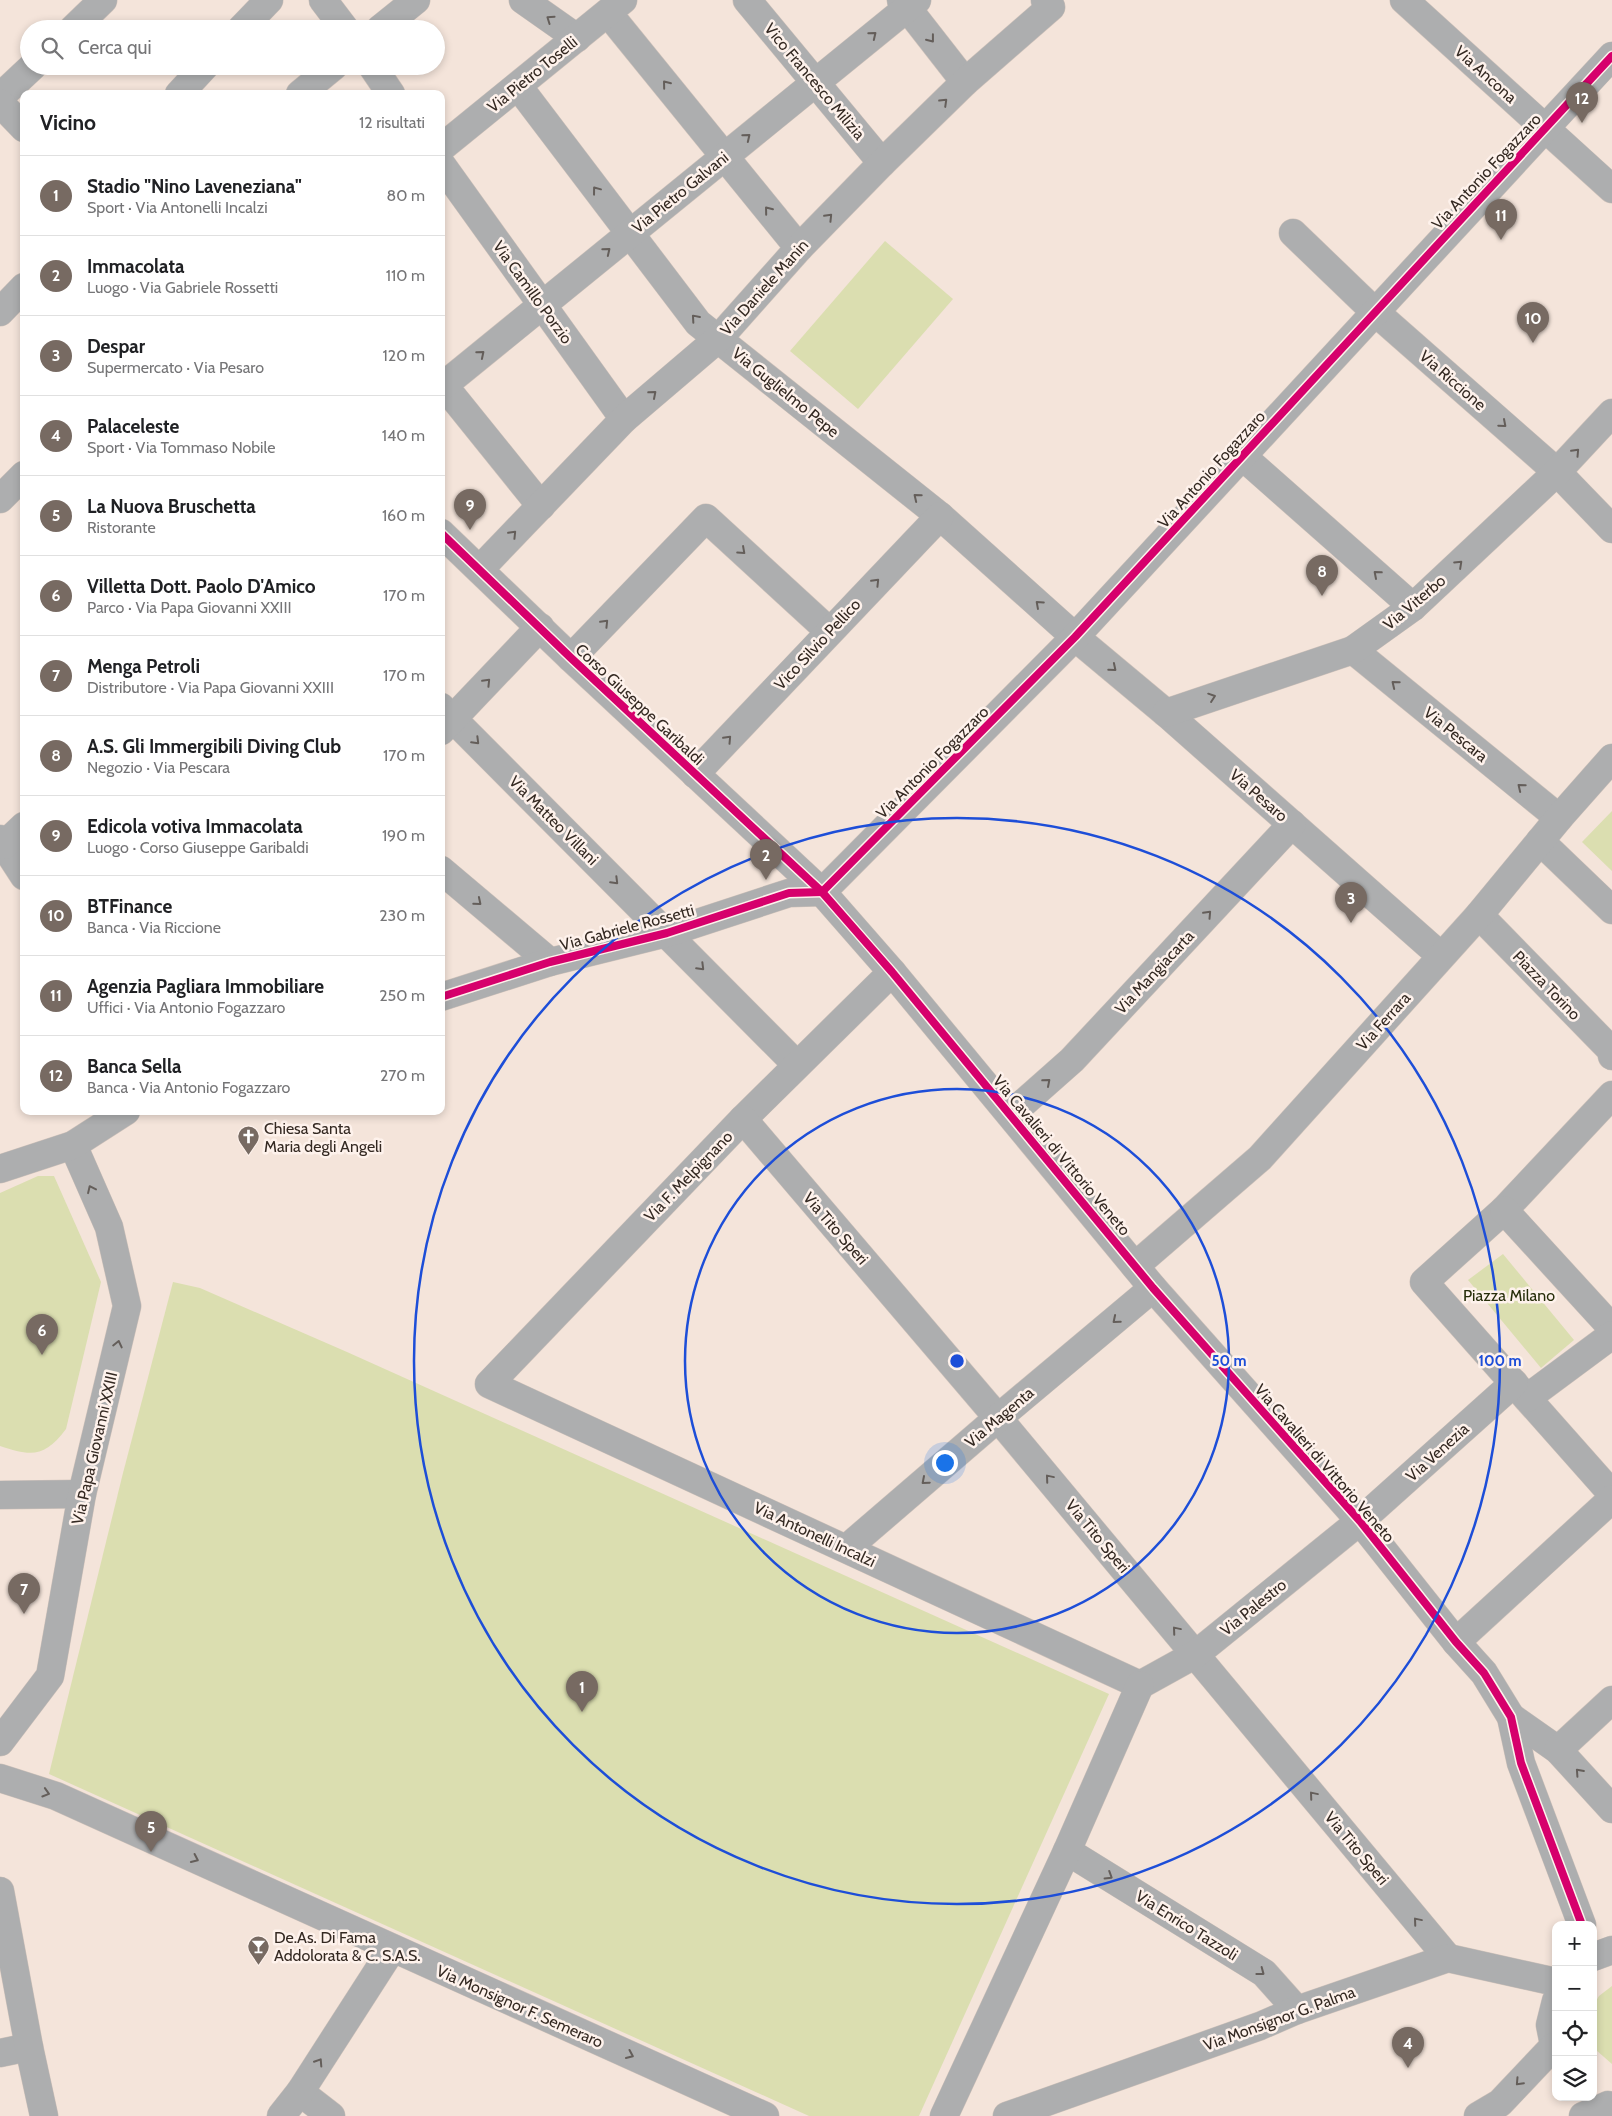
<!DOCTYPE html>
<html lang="it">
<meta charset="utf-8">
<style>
body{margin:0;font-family:Cabin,sans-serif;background:#f2f2f2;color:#202124}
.controls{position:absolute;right:15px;bottom:15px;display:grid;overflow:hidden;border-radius:10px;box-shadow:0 2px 8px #0003}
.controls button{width:45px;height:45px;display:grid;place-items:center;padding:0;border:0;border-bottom:1px solid #e0e0e0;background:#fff;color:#202124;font:25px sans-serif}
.you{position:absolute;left:944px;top:1462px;width:18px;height:18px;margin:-12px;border:4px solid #fff;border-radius:50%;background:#1a73e8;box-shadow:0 0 0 8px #1a73e833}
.badge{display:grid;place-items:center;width:32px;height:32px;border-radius:50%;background:#776a62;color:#fff;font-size:16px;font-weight:700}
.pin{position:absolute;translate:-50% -41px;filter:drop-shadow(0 1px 2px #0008)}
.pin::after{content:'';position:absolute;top:26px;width:18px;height:15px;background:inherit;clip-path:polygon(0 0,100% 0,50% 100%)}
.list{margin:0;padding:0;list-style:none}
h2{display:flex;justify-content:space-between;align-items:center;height:65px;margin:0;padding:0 20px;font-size:21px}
h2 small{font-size:16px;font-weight:400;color:#757577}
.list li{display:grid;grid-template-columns:32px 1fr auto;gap:15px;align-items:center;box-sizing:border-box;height:80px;padding:0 20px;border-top:1px solid #e0e0e0}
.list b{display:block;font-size:19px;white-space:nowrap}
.list p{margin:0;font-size:16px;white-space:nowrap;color:#757577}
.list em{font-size:16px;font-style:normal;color:#757577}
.icon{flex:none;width:28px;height:28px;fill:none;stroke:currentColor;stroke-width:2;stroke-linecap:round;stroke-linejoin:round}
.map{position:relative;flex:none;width:1612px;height:2116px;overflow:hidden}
.search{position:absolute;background:#fff;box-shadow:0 2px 8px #0003;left:20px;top:20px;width:425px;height:55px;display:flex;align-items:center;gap:12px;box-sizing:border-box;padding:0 18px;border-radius:28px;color:#757577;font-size:19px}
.panel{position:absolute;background:#fff;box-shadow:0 2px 8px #0003;left:20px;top:90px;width:425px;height:1025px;border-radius:10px}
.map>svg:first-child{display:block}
</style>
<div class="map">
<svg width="1612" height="2116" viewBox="0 0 1612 2116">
<rect width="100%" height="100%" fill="#f4e4da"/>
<g fill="#dbdeb0">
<path d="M885,241l68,58 -95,110 -68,-58z"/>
<path d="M1612,811v60l-30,-29z"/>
<path d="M38,1176h16l47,106 -35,147c-21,28 -34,28 -66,17v-253z"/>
<path d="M1503,1254l71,86 -33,28 -73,-88z"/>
<path d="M173,1282l27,6 147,64 762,342 -190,422h-110l-760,-342 74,-301z"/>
<path d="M1612,1986v78l-16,-14 -3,-7v-37l6,-10z"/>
</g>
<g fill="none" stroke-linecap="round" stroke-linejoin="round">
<defs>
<g id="minor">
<path d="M323,0l22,29"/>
<path d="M523,0l54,38"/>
<path d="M747,0l135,163"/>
<path d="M901,0l64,82"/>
<path d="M1404,0l208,189"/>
<path d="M608,13l191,235"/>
<path d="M73,29l30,-29"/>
<path d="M241,29l28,-29"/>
<path d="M380,29l36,-29"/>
<path d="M372,66l19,28"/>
<path d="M518,86l180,237 242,193 135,121 91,76 275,243"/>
<path d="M179,94l26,-28"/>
<path d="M300,94l34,-28"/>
<path d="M0,97l33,-31"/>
<path d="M0,103l24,25"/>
<path d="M441,148l182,-148"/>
<path d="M441,164l183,255"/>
<path d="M1293,233l81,78 183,161 55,57"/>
<path d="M0,312l24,-25"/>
<path d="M441,382l100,124"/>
<path d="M444,385l473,-385"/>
<path d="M1242,456l171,151"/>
<path d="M0,499l24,-24"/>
<path d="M441,533l130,125 251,234 70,80 261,316 207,233 96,121 28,31 27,44 10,46 61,162"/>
<path d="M480,569l144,-150 95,-81 80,-90 83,-85 83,-81 86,-75 -6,-7"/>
<path d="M1353,650l206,168"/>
<path d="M571,658l135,-140 123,113"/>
<path d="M441,707l356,358"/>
<path d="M1166,713l187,-63 60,-43 144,-135 55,-59"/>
<path d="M441,731l99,-104"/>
<path d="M695,774l245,-258"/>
<path d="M0,839l24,37"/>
<path d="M1540,841l72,69"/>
<path d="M4,845l20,-19"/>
<path d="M441,870l109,92"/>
<path d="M1479,915l132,135 1,6"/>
<path d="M892,972l-149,147 -254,265 651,301"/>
<path d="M1612,1095l-108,115 -80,72 188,212"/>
<path d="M1011,1114l61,-54 220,-236"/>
<path d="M743,1119l255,299 450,540"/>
<path d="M1504,1210l108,118"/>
<path d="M1135,1266l125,-108 219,-243 80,-97 53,-60"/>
<path d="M1527,1398l85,-63"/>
<path d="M0,1495l82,-1"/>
<path d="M847,1548l151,-130 155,-130"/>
<path d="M1456,1642l156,-143"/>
<path d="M1140,1685l56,-31 164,-133 154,-138"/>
<path d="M1511,1717l47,33 54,59"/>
<path d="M0,1742l50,-66 32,-182 45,-188 -18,-79 -36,-82"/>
<path d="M1558,1750l54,-50"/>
<path d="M0,1778l56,18 709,320"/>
<path d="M1067,1851l197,122 33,37"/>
<path d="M0,2053l29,-6"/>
<path d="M300,2092l31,24"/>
<path d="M281,2116l19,-24 92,-143"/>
<path d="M944,2116l123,-265 73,-166"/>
<path d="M1007,2116l253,-90 37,-16 151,-52 108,24"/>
</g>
<g id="tertiary">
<path d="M441,997l109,-35 117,-29 122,-40 33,-1 253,-255 537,-581"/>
<path d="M0,1169l73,-24 53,-34"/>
<path d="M0,1891l29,156 15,69"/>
<path d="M1593,1957l19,-7"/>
<path d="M1556,2001l-6,24 6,30"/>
<path d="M1478,2116l22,-13 53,-56"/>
<path d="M1583,2116l25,-11"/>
</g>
</defs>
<use href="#minor" stroke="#d0c3bb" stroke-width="29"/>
<use href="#tertiary" stroke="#d0c3bb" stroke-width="29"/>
<use href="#minor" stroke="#adaeaf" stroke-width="28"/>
<use href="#tertiary" stroke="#adaeaf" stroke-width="28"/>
<defs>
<g id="cycleway">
<path d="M441,533l130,125 251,234 70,80 261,316 207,233 96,121 28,31 27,44 10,46 61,162"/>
<path d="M822,892l253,-255 537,-581"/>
<path d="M441,997l109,-35 117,-29 122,-40 33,-1"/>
</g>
</defs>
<use href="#cycleway" stroke="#fef2ec" stroke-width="11"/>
<use href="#cycleway" stroke="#d6006c" stroke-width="8"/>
</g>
<defs><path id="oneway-chevron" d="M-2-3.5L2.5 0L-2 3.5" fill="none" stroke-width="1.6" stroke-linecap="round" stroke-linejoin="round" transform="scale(1.25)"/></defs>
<g stroke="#645e5a">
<use href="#oneway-chevron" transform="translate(550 19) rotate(-145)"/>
<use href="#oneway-chevron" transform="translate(873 35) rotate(-39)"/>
<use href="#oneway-chevron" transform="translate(931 39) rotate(52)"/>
<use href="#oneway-chevron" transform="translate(666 84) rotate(-129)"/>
<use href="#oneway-chevron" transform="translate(944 102) rotate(-44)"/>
<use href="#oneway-chevron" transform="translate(747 137) rotate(-39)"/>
<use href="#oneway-chevron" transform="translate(596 190) rotate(-127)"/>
<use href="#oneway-chevron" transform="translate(768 210) rotate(-129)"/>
<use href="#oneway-chevron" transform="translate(829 217) rotate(-46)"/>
<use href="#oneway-chevron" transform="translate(607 251) rotate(-39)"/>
<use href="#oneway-chevron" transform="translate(695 318) rotate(-131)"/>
<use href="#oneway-chevron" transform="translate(481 354) rotate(-40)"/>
<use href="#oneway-chevron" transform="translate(653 394) rotate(-41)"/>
<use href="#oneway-chevron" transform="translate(1503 424) rotate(41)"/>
<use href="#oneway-chevron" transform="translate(1576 452) rotate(-47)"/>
<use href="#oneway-chevron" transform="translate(917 497) rotate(-141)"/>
<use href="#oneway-chevron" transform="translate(513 534) rotate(-46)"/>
<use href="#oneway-chevron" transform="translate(742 551) rotate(42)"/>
<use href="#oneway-chevron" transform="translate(1459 564) rotate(-43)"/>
<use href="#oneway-chevron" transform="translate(1377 574) rotate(-139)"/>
<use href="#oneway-chevron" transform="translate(876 582) rotate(-46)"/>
<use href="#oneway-chevron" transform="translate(1039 604) rotate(-138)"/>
<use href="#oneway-chevron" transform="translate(605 623) rotate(-46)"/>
<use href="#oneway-chevron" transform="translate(1113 668) rotate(40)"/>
<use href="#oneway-chevron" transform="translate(487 682) rotate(-46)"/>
<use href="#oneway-chevron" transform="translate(1395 684) rotate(-141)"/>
<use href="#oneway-chevron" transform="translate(1212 697) rotate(-19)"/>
<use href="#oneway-chevron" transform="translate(728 739) rotate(-47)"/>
<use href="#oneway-chevron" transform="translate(476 741) rotate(45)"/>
<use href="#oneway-chevron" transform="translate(1521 787) rotate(-141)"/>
<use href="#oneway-chevron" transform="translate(615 881) rotate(45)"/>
<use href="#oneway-chevron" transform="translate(478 902) rotate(40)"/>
<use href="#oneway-chevron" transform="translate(1208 914) rotate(-47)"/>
<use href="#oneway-chevron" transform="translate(701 967) rotate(45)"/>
<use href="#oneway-chevron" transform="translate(1047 1082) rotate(-41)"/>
<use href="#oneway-chevron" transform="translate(91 1189) rotate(-115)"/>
<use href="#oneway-chevron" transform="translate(1116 1320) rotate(140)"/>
<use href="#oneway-chevron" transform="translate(118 1344) rotate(-77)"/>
<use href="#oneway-chevron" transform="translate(1049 1478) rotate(-130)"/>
<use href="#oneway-chevron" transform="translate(925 1481) rotate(139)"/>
<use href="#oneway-chevron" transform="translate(1176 1630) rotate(-130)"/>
<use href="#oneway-chevron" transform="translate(1579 1772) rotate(-132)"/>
<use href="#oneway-chevron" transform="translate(46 1793) rotate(17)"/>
<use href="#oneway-chevron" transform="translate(1313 1795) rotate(-130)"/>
<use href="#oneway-chevron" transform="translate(195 1859) rotate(25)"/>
<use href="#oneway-chevron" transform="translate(1109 1876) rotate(32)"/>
<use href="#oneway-chevron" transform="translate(1417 1921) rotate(-130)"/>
<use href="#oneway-chevron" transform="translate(1261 1972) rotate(37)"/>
<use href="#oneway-chevron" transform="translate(630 2055) rotate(24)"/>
<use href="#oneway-chevron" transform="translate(319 2062) rotate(-57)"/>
<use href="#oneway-chevron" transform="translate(1519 2082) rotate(133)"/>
</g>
<g fill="none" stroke="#1d4ed8" stroke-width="2.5">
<circle cx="957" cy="1361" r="272"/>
<circle cx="957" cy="1361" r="543"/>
</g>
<defs>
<symbol id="church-pin" viewBox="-11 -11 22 30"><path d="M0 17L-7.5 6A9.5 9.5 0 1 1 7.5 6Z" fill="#776a62" stroke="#fef2ec"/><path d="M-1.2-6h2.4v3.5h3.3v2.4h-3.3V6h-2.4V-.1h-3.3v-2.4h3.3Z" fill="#fff"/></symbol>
<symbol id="bar-pin" viewBox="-11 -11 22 30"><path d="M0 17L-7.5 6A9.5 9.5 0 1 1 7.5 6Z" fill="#776a62" stroke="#fef2ec"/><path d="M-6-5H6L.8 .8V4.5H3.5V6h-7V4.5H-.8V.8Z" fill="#fff"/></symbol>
</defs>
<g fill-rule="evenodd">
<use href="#church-pin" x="236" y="1124" width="25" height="34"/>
<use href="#bar-pin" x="246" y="1934" width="25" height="34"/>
</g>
<g text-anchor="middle" stroke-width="5" stroke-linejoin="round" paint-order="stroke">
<g font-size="16" fill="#342922" stroke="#fef2ec">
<text transform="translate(532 74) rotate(-39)" y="6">Via Pietro Toselli</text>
<text transform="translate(1486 74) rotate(42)" y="6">Via Ancona</text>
<text transform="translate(815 81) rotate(50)" y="6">Vico Francesco Milizia</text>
<text transform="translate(1486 171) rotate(-47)" y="6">Via Antonio Fogazzaro</text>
<text transform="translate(680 192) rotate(-39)" y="6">Via Pietro Galvani</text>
<text transform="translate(764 287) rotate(-48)" y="6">Via Daniele Manin</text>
<text transform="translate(533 292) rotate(54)" y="6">Via Camillo Porzio</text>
<text transform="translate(1453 380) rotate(41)" y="6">Via Riccione</text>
<text transform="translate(786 392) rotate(39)" y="6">Via Guglielmo Pepe</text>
<text transform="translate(1211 469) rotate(-48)" y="6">Via Antonio Fogazzaro</text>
<text transform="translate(1414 602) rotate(-40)" y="6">Via Viterbo</text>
<text transform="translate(817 644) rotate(-47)" y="6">Vico Silvio Pellico</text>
<text transform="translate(640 704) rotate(43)" y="6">Corso Giuseppe Garibaldi</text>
<text transform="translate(1456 734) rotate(39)" y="6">Via Pescara</text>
<text transform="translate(932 762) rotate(-45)" y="6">Via Antonio Fogazzaro</text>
<text transform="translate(1259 795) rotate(41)" y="6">Via Pesaro</text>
<text transform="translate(554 820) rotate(45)" y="6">Via Matteo Villani</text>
<text transform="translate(627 927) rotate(-15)" y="6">Via Gabriele Rossetti</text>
<text transform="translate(1154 972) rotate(-47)" y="6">Via Mangiacarta</text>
<text transform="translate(1547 985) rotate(46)" y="6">Piazza Torino</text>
<text transform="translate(1383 1021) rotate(-48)" y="6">Via Ferrara</text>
<text transform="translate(1062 1155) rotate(50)" y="6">Via Cavalieri di Vittorio Veneto</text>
<text transform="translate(688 1176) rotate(-46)" y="6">Via F. Melpignano</text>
<text transform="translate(836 1228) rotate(49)" y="6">Via Tito Speri</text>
<text transform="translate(999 1417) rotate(-40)" y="6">Via Magenta</text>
<text transform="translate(94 1448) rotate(-77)" y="6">Via Papa Giovanni XXIII</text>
<text transform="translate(1437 1452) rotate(-42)" y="6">Via Venezia</text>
<text transform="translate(1325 1463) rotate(49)" y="6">Via Cavalieri di Vittorio Veneto</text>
<text transform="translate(815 1534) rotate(25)" y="6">Via Antonelli Incalzi</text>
<text transform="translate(1098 1536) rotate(50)" y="6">Via Tito Speri</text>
<text transform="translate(1253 1607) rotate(-39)" y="6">Via Palestro</text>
<text transform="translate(1357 1848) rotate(50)" y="6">Via Tito Speri</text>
<text transform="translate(1187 1925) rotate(32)" y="6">Via Enrico Tazzoli</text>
<text transform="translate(520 2006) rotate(24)" y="6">Via Monsignor F. Semeraro</text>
<text transform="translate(1279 2018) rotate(-20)" y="6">Via Monsignor G. Palma</text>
</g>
<g font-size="16" fill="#342922" stroke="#fef2ec" text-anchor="start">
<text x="264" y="1134">Chiesa Santa<tspan x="264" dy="18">Maria degli Angeli</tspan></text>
<text x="274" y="1943">De.As. Di Fama<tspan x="274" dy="18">Addolorata &amp; C. S.A.S.</tspan></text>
</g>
<g font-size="16" fill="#262d09" stroke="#fef2ec">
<text x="1509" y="1301">Piazza Milano</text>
</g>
</g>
<circle cx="957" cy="1361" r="8" fill="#1d4ed8" stroke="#fef2ec" stroke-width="2.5"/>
<g font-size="15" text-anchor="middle" font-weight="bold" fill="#1d4ed8" stroke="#fef2ec" stroke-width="5" stroke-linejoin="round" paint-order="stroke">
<text x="1229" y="1366">50 m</text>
<text x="1500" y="1366">100 m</text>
</g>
</svg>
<div class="controls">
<button>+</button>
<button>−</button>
<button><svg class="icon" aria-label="locate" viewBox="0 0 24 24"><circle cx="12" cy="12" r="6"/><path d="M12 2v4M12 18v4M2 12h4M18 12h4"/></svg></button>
<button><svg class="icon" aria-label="layers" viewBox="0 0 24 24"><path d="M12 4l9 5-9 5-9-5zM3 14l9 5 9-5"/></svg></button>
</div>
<div class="you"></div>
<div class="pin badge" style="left:582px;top:1712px">1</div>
<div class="pin badge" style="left:766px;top:880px">2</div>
<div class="pin badge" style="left:1351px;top:923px">3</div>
<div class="pin badge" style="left:1408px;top:2068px">4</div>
<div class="pin badge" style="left:151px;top:1852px">5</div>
<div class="pin badge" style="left:42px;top:1355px">6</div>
<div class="pin badge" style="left:24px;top:1614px">7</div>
<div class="pin badge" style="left:1322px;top:596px">8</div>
<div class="pin badge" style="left:470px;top:530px">9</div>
<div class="pin badge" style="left:1533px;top:343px">10</div>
<div class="pin badge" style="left:1501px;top:240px">11</div>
<div class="pin badge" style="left:1582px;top:123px">12</div>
<div class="search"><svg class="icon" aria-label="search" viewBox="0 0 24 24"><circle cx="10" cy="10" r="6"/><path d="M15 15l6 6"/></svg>Cerca qui</div>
<section class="panel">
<h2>Vicino<small>12 risultati</small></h2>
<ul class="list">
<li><span class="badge">1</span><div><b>Stadio &quot;Nino Laveneziana&quot;</b><p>Sport · Via Antonelli Incalzi</p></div><em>80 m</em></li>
<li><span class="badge">2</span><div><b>Immacolata</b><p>Luogo · Via Gabriele Rossetti</p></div><em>110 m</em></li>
<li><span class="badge">3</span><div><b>Despar</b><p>Supermercato · Via Pesaro</p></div><em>120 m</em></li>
<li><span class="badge">4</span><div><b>Palaceleste</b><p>Sport · Via Tommaso Nobile</p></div><em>140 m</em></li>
<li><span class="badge">5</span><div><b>La Nuova Bruschetta</b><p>Ristorante</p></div><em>160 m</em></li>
<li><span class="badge">6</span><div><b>Villetta Dott. Paolo D'Amico</b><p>Parco · Via Papa Giovanni XXIII</p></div><em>170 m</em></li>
<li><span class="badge">7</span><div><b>Menga Petroli</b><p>Distributore · Via Papa Giovanni XXIII</p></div><em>170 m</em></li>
<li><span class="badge">8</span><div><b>A.S. Gli Immergibili Diving Club</b><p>Negozio · Via Pescara</p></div><em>170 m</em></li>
<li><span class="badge">9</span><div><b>Edicola votiva Immacolata</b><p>Luogo · Corso Giuseppe Garibaldi</p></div><em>190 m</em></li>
<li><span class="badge">10</span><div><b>BTFinance</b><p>Banca · Via Riccione</p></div><em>230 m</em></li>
<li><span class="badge">11</span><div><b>Agenzia Pagliara Immobiliare</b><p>Uffici · Via Antonio Fogazzaro</p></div><em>250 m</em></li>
<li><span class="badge">12</span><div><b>Banca Sella</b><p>Banca · Via Antonio Fogazzaro</p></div><em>270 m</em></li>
</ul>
</section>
</div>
